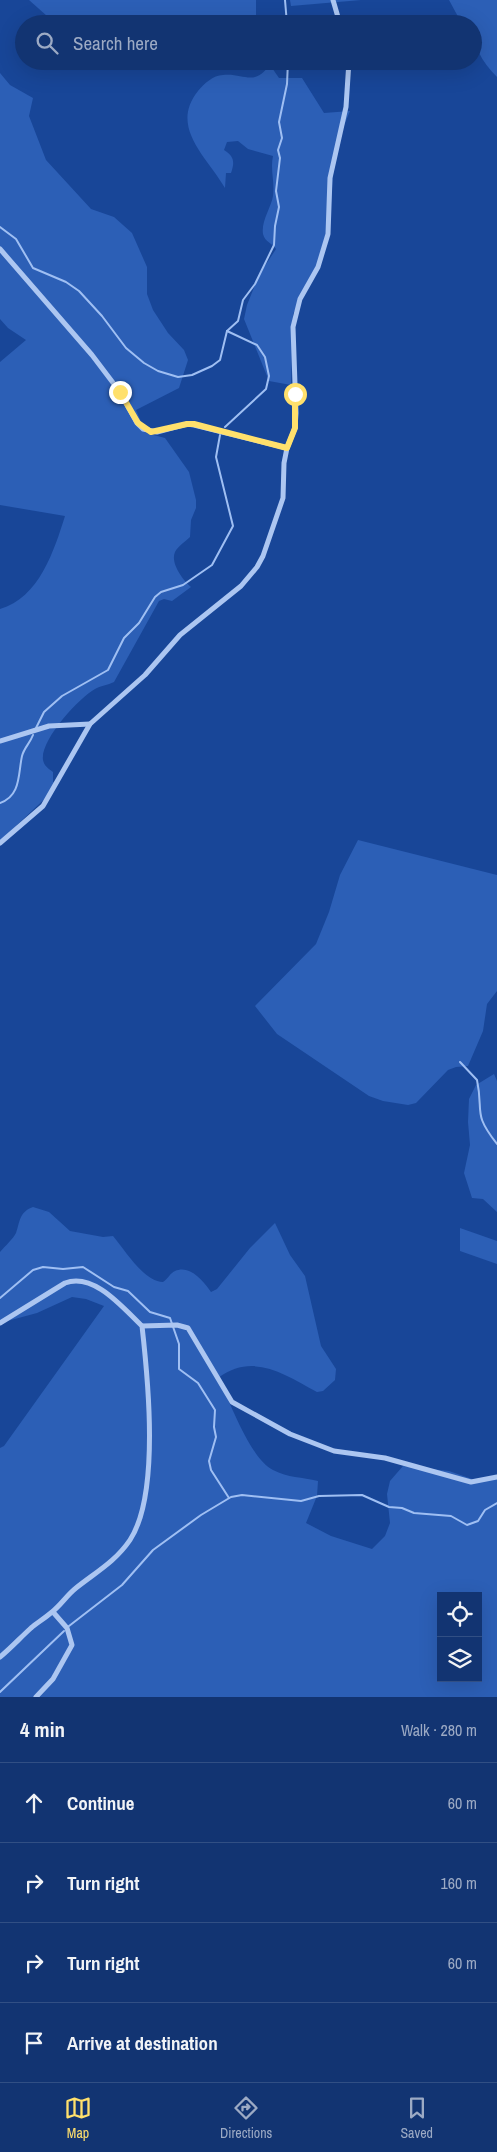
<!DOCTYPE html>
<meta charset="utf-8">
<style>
body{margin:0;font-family:"Archivo Narrow",sans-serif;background:#1b3c77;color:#f1f3f6}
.controls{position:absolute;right:15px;bottom:15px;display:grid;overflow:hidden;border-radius:0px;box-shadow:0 5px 20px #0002}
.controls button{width:45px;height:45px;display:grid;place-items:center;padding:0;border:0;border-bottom:1px solid #314f84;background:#123472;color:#f1f3f6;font:25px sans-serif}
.stop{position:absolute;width:15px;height:15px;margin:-11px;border:4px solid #ffe06c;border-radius:50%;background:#fff}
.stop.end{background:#ffe06c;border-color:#fff;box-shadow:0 1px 5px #0008}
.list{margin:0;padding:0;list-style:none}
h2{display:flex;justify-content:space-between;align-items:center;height:65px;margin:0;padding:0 20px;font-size:21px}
h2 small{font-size:16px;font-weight:400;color:#9caac4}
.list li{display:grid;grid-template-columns:32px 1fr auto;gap:15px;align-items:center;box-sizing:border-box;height:80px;padding:0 20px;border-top:1px solid #314f84}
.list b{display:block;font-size:19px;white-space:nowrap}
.list em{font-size:16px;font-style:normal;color:#9caac4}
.icon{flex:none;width:28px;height:28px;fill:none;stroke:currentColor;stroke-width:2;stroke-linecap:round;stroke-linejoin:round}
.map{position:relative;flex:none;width:497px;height:1697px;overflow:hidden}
.search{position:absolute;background:#123472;box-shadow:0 5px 20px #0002;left:15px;right:15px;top:15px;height:55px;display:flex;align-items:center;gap:12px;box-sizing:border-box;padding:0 18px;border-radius:28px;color:#9caac4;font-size:19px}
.sheet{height:385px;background:#123472}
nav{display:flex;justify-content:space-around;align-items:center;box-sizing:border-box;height:70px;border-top:1px solid #314f84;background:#123472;font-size:14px;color:#9caac4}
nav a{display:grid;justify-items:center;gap:2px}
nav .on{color:#ffe06c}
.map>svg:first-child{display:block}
</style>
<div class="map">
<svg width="497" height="1697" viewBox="0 0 497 1697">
<rect width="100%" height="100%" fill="#184698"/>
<g fill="#2c5fb6" fill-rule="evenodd">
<path d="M29,0h227v24h-19l-8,-6h-6l-6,6h-161z"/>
<path d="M290,0h71l-70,6z"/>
<path d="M449,0h48v77c-16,-16 -24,-31 -24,-53h-11z"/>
<path d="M270,65l9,13h23l22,35 26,-2 -7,17 -10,46 -3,44 -12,47 -25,49 -2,71 -22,-4 -25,-62 3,-14 12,-30 17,-26c-4,-6 -11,-7 -13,-15 -2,-13 8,-26 10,-38 2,-14 -3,-26 0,-40l-25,-7 -10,-8 -11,1 -3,8c10,6 11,12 7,23h-5l-1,15c-18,-31 -56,-61 -27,-97 6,-7 15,-16 25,-16 22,-2 30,12 47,-10z"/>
<path d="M0,73l10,12 23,13 -4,18 17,44 45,49 23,8 18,16 15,34v27l6,16 15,23 16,17 4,10 -9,28 -43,22 10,23 19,5 24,34 7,28v8l-5,12 -1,17c-4,4 -12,9 -15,15 -5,11 8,28 16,35l-19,14 -8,-2 -5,2 -45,81c-6,3 -14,4 -19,7 -16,9 -55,51 -52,71 1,6 6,9 10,12v10l5,2 -5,7 -53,50v-232c39,-11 54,-58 65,-93l-65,-11v-143l26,-22 -18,-12 -8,-9z"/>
<path d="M358,840l139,35v116l-10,13 -4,27 -15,35 -12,1 -8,3 -32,33 -8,2 -25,-4 -14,-5 -92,-62 -22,-28 61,-62 13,-32 11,-37z"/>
<path d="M494,1074l3,7v131l-14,-13 -11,-1 -8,-25 6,-28 -2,-23 1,-23 7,-14z"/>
<path d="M33,1207l16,5 21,19 33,6 10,-1c12,14 31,46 50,46 5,-3 7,-9 12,-11 15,-7 29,11 36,21l6,-3 33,-41 25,-25 15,32 15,21 16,70 15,23 -1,11 -12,11 -6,1c-33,-18 -64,-40 -99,-14 13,25 31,79 55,92 15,8 29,7 45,11l-1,15 -11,27 25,13 41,13 13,-13 5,-13 -3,-29 3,-13 13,-15 46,5 26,9 22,-5v222h-497v-249l4,-2 100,-140 -18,-7 -14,-2 -35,16 -37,10v-71c5,-6 13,-13 16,-19 4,-11 3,-21 17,-26zM441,1596h37v82h-37z"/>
<path d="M460,1228l37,13v23l-37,-13z"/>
</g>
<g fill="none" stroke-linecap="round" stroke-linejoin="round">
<g stroke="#9fbff3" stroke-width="2">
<path d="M285,0l2,24"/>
<path d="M0,227l16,12 17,29 33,14 13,9 23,25 24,32 18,15 14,8 20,6 14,-2 20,-9 8,-6 7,-29 11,-10 5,-21 12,-16 19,-39 1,-19 4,-19 -3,-16 4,-33 -2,-8 4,-12 -3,-16 8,-38 1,-23"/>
<path d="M225,427l41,-38 3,-13 -4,-19 -8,-12 -30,-14"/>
<path d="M36,728l8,-16 18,-16 46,-26 16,-32 15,-15 16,-26 6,-5 22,-7 29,-20 21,-39 -17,-69 4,-22"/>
<path d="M0,803c21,-7 18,-29 22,-47 2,-8 8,-13 11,-21"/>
<path d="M460,1062l17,18c7,33 -5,32 20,64"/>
<path d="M0,1298l33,-28 10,-3 20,2 20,-2 31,20 14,4 22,21 20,6 9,26v25l19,14 17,27 -1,17 2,10 -7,24 2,9 18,28"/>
<path d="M69,1626l53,-41 31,-35 48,-35 30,-18 11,-2 59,6 18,-5 43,-1 27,12 13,1 12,5 37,3 16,9 11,-4 7,-11 12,-7"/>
<path d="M0,1692l64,-61"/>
</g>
<g stroke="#acc6f1" stroke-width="5">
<path d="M333,0l7,24"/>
<path d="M0,249l92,106 28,37 17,31 6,6 14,3 30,-8 7,1 93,23"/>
<path d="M0,741l49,-15 41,-2"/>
<path d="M0,843l43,-37 47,-82 55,-49 35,-40 61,-49 16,-19 6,-11 20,-58 1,-35 3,-15 8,-20 1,-15 -3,-86 7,-28 18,-32 10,-33 2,-56 16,-71 3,-46"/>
<path d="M0,1323l65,-40c29,-11 58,25 77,43 6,53 18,168 -12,214 -15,22 -34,32 -54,48 -9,7 -15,17 -24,24 -7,6 -15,11 -21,16 -11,10 -20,20 -31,29"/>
<path d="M142,1326l35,-1 11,3 44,74 58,32 44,17 51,7 86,24 26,-5"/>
<path d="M36,1697l17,-18 19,-34 -5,-17 -14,-16"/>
</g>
</g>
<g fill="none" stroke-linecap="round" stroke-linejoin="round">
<path stroke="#ffe06c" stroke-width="6" d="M120,392l18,31 13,9 36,-8h7l93,24 8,-20v-34"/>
</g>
</svg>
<div class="controls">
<button><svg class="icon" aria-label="locate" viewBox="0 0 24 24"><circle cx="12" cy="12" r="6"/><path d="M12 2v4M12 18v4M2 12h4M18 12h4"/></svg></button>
<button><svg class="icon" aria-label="layers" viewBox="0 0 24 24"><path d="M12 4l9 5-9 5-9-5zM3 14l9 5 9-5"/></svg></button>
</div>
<div class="stop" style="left:295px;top:394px"></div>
<div class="stop end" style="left:120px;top:392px"></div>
<div class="search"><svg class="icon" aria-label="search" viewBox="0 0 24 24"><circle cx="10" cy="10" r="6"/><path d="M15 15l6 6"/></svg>Search here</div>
</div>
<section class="sheet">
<h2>4 min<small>Walk · 280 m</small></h2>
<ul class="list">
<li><svg class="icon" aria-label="ahead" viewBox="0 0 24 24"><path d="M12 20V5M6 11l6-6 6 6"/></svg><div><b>Continue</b></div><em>60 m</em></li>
<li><svg class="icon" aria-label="right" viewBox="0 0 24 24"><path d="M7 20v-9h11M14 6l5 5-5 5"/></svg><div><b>Turn right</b></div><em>160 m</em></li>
<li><svg class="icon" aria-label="right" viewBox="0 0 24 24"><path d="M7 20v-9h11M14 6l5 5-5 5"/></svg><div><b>Turn right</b></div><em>60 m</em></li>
<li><svg class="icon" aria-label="arrive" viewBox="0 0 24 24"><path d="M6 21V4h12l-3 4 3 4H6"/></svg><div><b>Arrive at destination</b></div></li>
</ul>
</section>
<nav>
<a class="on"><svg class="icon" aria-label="map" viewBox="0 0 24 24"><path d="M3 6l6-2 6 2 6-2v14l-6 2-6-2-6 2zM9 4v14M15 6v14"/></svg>Map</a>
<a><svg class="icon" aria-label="directions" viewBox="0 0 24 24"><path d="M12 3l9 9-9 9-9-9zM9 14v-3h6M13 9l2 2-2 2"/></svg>Directions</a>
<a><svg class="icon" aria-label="saved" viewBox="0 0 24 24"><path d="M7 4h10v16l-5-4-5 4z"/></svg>Saved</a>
</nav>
